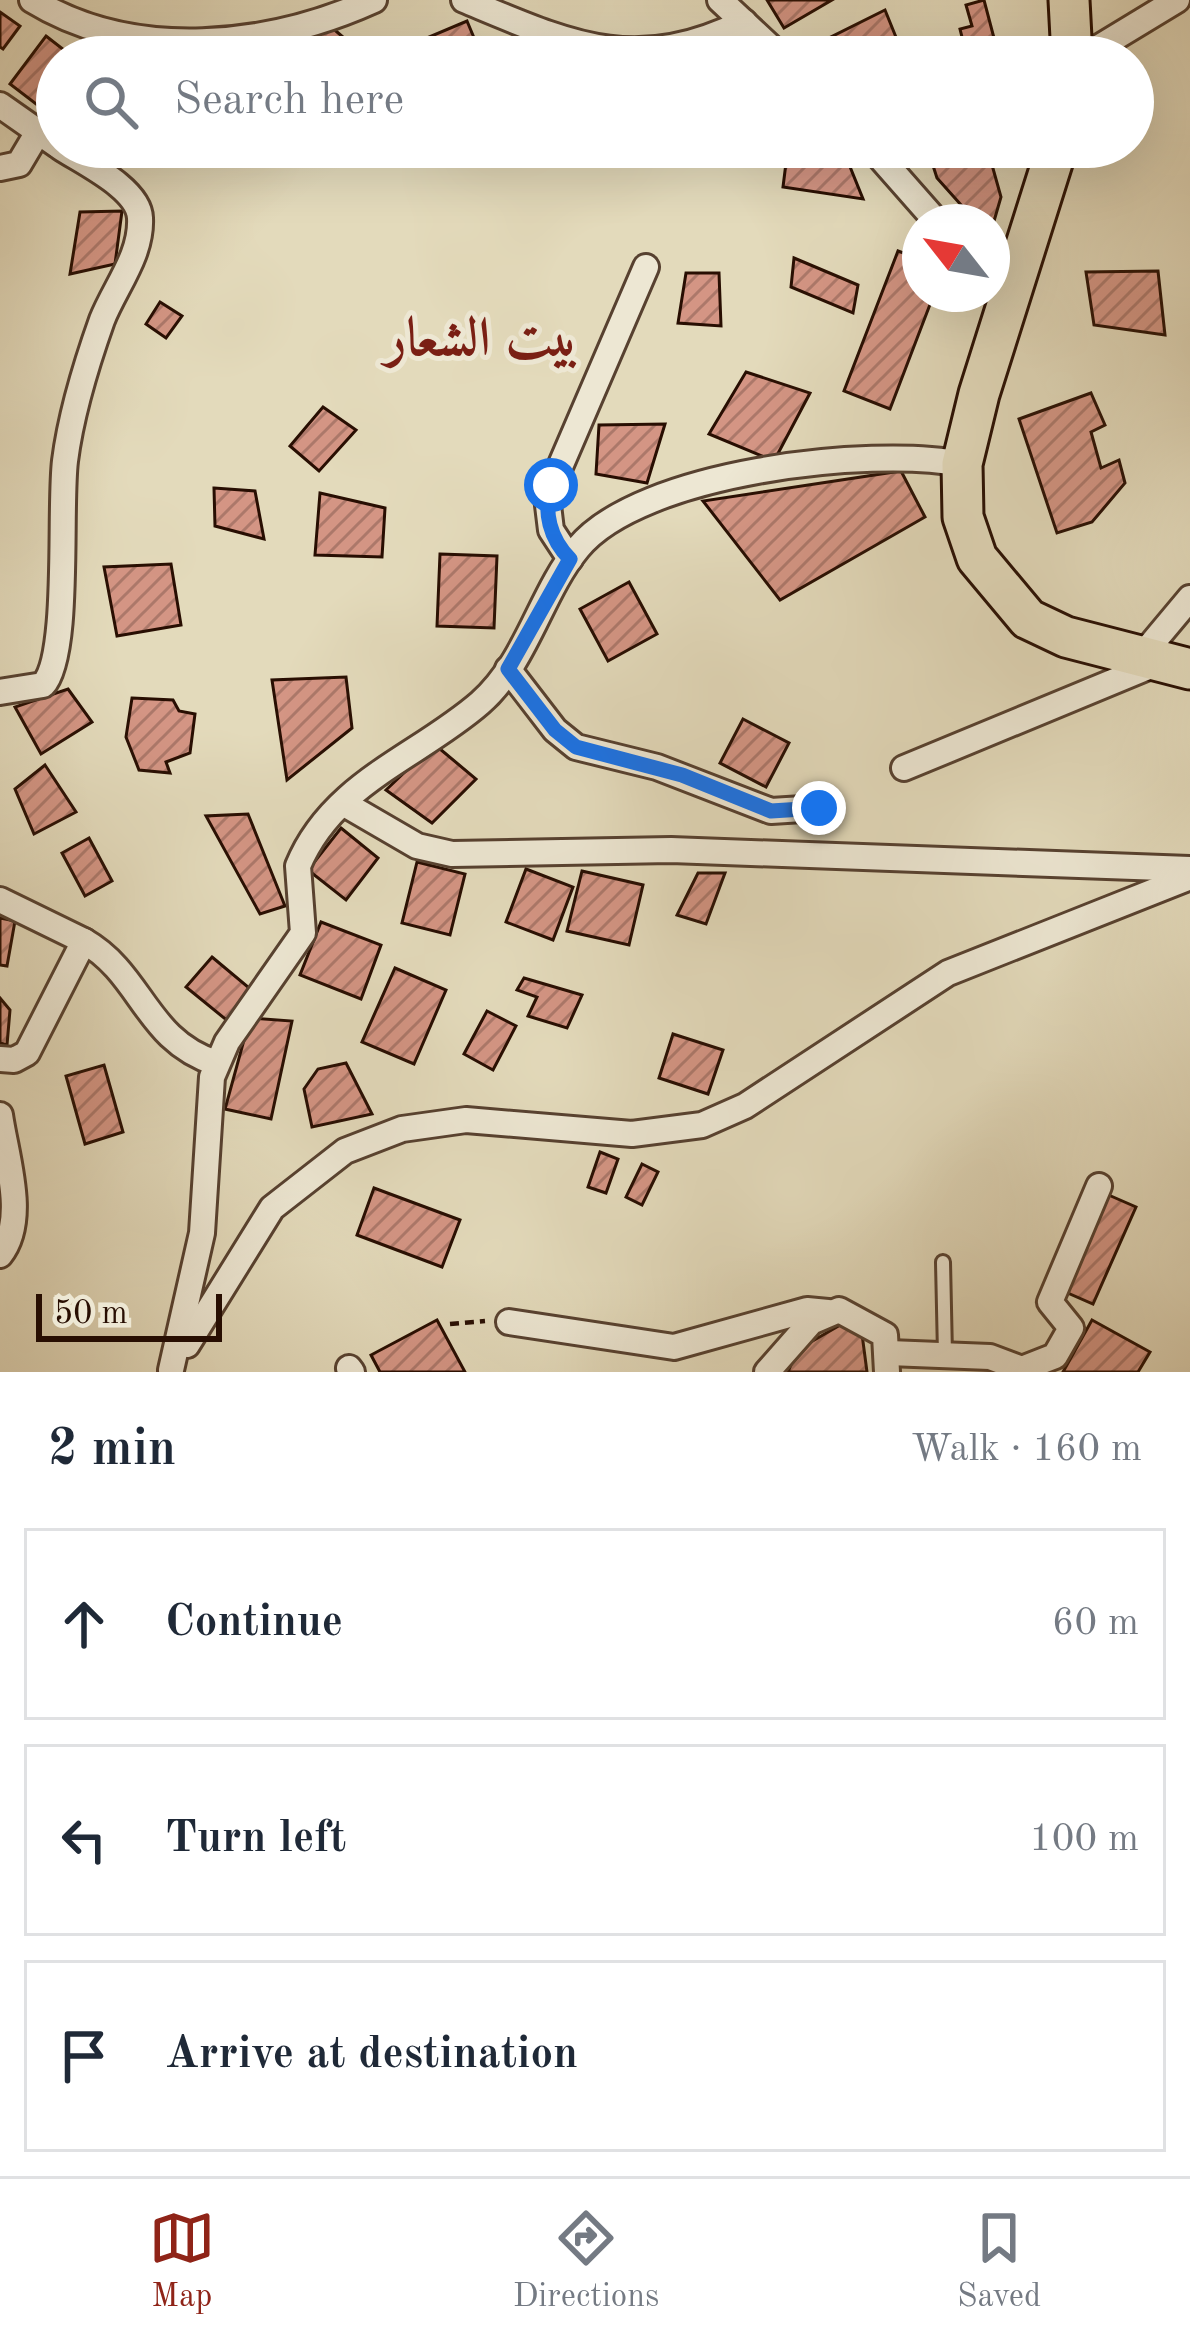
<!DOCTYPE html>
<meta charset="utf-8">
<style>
body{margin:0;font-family:"Old Standard TT",Amiri,serif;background:#f6f6f7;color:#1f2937}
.compass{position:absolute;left:902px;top:204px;width:108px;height:108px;border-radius:50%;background:#fff;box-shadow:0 12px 48px #0002;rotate:301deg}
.scale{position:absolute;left:36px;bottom:30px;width:186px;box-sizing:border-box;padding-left:12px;border:6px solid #280e02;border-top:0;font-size:33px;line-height:42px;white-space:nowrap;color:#280e02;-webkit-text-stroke:9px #ede7d3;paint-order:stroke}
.stop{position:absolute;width:36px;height:36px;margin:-27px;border:9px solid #1a73e8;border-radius:50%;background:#fff}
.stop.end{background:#1a73e8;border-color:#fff;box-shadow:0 3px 12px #0008}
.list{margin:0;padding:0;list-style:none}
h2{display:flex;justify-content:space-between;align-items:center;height:156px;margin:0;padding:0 48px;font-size:51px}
h2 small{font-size:39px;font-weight:400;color:#747a83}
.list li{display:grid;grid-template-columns:78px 1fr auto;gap:36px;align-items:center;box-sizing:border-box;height:192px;margin:0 24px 24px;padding:0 24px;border:3px solid #e0e1e3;border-radius:0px}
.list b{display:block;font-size:45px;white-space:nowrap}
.list em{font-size:39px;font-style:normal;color:#747a83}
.icon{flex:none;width:66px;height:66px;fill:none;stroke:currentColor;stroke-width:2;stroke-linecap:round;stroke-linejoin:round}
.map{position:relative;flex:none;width:1190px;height:1372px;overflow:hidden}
.search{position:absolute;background:#fff;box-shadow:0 12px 48px #0002;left:36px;right:36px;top:36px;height:132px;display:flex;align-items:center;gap:30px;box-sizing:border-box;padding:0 42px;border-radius:66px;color:#747a83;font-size:45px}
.sheet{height:804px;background:#fff}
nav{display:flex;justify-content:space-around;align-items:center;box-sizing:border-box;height:168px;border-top:3px solid #e0e1e3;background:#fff;font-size:33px;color:#747a83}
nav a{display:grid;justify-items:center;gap:6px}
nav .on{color:#8f2418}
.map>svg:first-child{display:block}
</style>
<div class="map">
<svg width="1190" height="1372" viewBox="0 0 1190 1372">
<defs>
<pattern id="building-hatch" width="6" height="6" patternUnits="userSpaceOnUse" patternTransform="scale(3)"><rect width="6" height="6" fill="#d49584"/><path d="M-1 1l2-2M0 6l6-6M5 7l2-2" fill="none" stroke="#ac786a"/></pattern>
</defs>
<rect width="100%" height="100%" fill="#e3dabb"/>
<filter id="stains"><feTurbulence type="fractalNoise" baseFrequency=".00167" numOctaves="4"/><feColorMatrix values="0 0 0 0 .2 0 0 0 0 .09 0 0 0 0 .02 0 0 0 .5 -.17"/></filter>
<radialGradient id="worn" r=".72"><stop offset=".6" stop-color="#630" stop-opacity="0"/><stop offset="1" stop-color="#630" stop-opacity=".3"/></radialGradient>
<g fill="url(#building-hatch)" stroke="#280e02" stroke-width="3">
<path d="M767,0h65l-48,28z"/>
<path d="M984,0l15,57h-32l-7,-28 12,-3 -6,-21z"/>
<path d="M885,10l19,47h-82l-7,-12z"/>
<path d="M0,12l20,14 -17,23 -3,-2z"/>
<path d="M467,21l15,36h-67l-5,-12z"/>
<path d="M329,25l37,32h-69z"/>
<path d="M46,36l27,21h-16v63l-47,-36z"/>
<path d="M788,147h54l21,52 -80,-12z"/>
<path d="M927,147h60l14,50 -9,31v-6l-26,-1 -4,-15 -25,-28z"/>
<path d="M122,211l-7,53 -45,10 10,-62z"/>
<path d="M898,251l22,8v35h14l-44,115 -46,-18z"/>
<path d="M794,258l64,27 -5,28 -62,-26z"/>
<path d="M1158,271l7,64 -71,-10 -8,-53z"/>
<path d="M686,273h33l2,53 -43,-3z"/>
<path d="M160,302l22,14 -16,22 -20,-14z"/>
<path d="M746,372l64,21 -36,68 -65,-27z"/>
<path d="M1091,393l14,32 -14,7 10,36 18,-8 6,23 -33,39 -35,11 -38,-114z"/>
<path d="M323,407l33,23 -37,41 -29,-25z"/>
<path d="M665,424l-18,59 -51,-9 3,-49z"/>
<path d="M901,471l24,46 -145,83 -77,-99z"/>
<path d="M214,488l41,3 9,48 -49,-13z"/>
<path d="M320,493l65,15 -3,49 -67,-2z"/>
<path d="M440,554l57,2 -3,72 -57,-2z"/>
<path d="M171,564l10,61 -64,11 -13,-69z"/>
<path d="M629,582l28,52 -49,27 -28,-52z"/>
<path d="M346,677l6,51 -65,52 -15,-100z"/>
<path d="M68,689l24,33 -51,32 -26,-47z"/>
<path d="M132,698l41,2 6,11 16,3 -5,39 -24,9 4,11 -31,-3 -13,-33z"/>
<path d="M743,719l46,24 -23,44 -46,-24z"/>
<path d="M434,744l42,35 -44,44 -46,-33z"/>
<path d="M45,765l31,47 -42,22 -19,-45z"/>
<path d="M248,814l37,92 -25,8 -54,-98z"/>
<path d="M341,828l37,30 -32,42 -38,-30z"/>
<path d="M89,838l23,43 -27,15 -23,-43z"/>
<path d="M417,862l48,12 -15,61 -48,-12z"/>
<path d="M526,869l47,18 -20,53 -47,-18z"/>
<path d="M582,871l61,14 -14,60 -62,-14z"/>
<path d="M698,873h27l-19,51 -29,-9z"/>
<path d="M0,918l15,3 -8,45 -7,-1z"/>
<path d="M321,922l60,23 -20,54 -61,-24z"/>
<path d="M212,957l42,35 -25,30 -43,-35z"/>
<path d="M395,968l51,22 -32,74 -52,-22z"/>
<path d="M524,978l58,17 -15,33 -39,-12 9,-19 -20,-7z"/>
<path d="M0,998l10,12 -3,35 -7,-2z"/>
<path d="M487,1011l29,15 -23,44 -29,-16z"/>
<path d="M250,1018l42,3 -21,98 -46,-10z"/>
<path d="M673,1034l50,16 -15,44 -49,-16z"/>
<path d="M346,1063l26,51 -60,13 -8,-38 14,-20z"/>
<path d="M104,1065l19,67 -38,12 -19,-68z"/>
<path d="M600,1152l18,7 -12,34 -18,-6z"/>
<path d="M642,1164l16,8 -16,33 -16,-8z"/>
<path d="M374,1188l86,32 -18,47 -85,-32z"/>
<path d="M1104,1193l32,14 -43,97 -32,-14z"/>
<path d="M437,1320l28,52h-85l-9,-17z"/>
<path d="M1092,1320l58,32 -12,20h-75z"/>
<path d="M842,1324l20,10 5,38h-79l9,-22z"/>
</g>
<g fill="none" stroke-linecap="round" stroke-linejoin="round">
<defs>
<path id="service" d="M943,1262l2,92"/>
<g id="minor">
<path d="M32,0c103,63 238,47 342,0"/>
<path d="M464,0c106,44 169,76 280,22"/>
<path d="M720,0l61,57"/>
<path d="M1083,57l94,-57"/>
<path d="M0,105l57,40"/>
<path d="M871,147l66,75"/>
<path d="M0,168l19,-4 19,-32"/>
<path d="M570,559l-19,-29 -4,-33 99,-230"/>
<path d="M1139,659l51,-61"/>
<path d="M508,669l47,61 21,17 81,20 114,44 48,-3"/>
<path d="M0,692l43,-7c27,-28 16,-175 22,-224 6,-48 21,-96 37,-141 13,-33 40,-65 38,-102 -1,-30 -58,-56 -80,-71"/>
<path d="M904,768l254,-105"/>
<path d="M343,803l74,43 35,8 219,-4 519,19"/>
<path d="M0,900l84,41"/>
<path d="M0,1059l14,1 13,-7 57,-112c59,34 61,99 132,122"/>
<path d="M0,1115c6,42 28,105 0,140"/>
<path d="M509,1322l165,25 133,-37 21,2"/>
<path d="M187,1345l85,-137 73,-57 57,-22 64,-9 166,14 70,-9 43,-19 203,-133 242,-96"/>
<path d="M889,1353l101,4 32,12 33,-13 16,-28 -21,-26 49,-116"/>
<path d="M349,1368l3,4"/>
<path d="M171,1370l31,-137 10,-156 15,-35 76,-109 -5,-67c34,-83 120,-109 182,-163 47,-41 60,-109 98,-155 62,-76 292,-102 384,-84"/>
<path d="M767,1372l44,-50 28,-12 46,25 2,37"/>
</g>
<g id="trunk">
<path d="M1069,0l3,57"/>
<path d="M1057,147l-78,247 -17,70 1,53 14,41 51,61 38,18 124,32"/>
</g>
</defs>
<use href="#service" stroke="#574130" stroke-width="18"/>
<use href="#minor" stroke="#574130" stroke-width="30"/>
<use href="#trunk" stroke="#280e02" stroke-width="45"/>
<path stroke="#280e02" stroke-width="4.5" stroke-dasharray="9 6" stroke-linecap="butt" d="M450,1324l35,-3"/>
<use href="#service" stroke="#ede7d3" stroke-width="12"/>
<use href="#minor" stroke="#ede7d3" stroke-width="24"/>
<use href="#trunk" stroke="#e3dabb" stroke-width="39"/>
</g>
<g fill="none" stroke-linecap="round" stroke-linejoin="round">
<path stroke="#1a73e8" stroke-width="15" d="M551,485c-8,27 -1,54 19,74l-62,110 47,61 21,17 106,28 89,36 48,-3"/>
</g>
<g text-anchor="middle" stroke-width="10" stroke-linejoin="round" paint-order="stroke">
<g font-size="54" font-weight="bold" fill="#7a1f14" stroke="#ede7d3">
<text x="482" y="355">بيت الشعار</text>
</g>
</g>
<rect width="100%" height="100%" filter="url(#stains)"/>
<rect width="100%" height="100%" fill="url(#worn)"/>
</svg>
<svg class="compass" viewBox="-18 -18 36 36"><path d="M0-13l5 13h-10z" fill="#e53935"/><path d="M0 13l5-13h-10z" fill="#747a83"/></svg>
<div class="scale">50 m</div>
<div class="stop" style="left:551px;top:485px"></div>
<div class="stop end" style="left:819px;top:808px"></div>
<div class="search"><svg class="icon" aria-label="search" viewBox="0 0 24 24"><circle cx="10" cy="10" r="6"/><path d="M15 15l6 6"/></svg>Search here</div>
</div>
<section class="sheet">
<h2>2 min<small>Walk · 160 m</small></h2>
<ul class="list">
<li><svg class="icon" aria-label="ahead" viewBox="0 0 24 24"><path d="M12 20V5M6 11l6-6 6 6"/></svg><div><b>Continue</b></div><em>60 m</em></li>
<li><svg class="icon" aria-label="left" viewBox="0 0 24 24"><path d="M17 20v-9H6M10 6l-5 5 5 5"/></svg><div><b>Turn left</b></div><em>100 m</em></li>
<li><svg class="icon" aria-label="arrive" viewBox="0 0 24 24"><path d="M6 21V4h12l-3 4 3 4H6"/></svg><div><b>Arrive at destination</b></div></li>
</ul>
</section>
<nav>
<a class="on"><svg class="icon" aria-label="map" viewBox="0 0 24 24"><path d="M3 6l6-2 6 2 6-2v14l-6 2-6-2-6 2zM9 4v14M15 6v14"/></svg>Map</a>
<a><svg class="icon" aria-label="directions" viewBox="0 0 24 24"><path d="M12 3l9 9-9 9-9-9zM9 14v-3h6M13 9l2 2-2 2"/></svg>Directions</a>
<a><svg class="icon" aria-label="saved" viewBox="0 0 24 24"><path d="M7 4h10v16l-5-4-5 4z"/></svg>Saved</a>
</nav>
